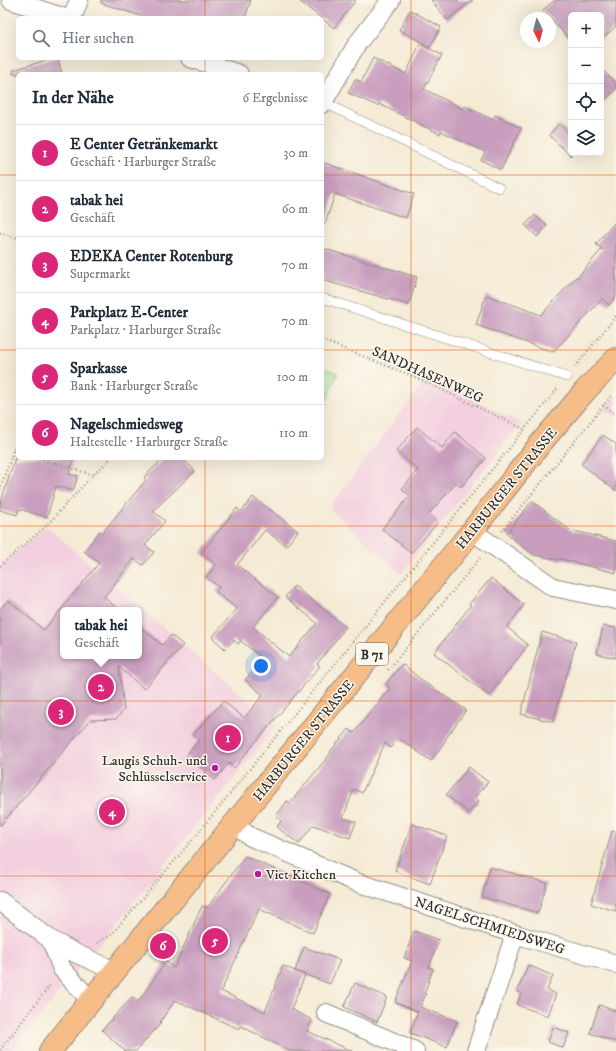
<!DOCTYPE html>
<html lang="de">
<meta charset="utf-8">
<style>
body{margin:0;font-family:"IM FELL DW Pica",serif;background:#f2f2f3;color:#1f2937}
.controls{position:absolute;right:12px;top:12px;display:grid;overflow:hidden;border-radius:6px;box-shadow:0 4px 16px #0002}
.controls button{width:36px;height:36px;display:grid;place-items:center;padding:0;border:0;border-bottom:1px solid #e0e1e3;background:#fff;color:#1f2937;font:20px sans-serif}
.compass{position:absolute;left:520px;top:12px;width:36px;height:36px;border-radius:50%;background:#fff;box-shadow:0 4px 16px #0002;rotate:174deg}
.you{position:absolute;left:261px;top:666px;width:14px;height:14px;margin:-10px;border:3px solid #fff;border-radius:50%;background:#1a73e8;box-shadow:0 0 0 6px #1a73e833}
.badge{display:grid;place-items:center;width:26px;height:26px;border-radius:50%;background:#db2777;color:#fff;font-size:13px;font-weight:700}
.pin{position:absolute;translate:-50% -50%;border:2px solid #fff;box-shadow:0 1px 4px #0006}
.popup{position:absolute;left:60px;top:607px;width:82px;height:52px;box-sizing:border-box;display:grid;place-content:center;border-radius:6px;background:#fff;filter:drop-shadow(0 1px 3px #0005);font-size:13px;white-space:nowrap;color:#747a83}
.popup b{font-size:15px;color:#1f2937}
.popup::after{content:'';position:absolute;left:50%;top:100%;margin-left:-8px;border:8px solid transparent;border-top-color:#fff}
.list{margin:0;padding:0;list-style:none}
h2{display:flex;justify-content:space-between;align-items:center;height:52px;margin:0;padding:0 16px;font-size:17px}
h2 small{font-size:13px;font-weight:400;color:#747a83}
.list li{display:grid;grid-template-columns:26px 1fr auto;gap:12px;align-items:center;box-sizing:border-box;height:56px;padding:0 16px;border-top:1px solid #e0e1e3}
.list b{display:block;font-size:15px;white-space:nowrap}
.list p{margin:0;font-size:13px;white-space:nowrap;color:#747a83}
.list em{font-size:13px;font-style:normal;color:#747a83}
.icon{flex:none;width:22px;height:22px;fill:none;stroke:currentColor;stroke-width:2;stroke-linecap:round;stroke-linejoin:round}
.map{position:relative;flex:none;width:616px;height:1051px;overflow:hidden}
.search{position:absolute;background:#fff;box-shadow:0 4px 16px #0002;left:16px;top:16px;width:308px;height:44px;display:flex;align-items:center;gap:10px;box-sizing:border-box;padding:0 14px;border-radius:6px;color:#747a83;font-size:15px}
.panel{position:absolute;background:#fff;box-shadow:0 4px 16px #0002;left:16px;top:72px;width:308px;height:388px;border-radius:6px}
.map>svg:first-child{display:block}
</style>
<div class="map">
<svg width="616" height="1051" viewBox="0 0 616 1051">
<rect width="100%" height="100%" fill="#fbf7ec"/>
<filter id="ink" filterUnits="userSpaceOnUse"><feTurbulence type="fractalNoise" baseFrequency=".025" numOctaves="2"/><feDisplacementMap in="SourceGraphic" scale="8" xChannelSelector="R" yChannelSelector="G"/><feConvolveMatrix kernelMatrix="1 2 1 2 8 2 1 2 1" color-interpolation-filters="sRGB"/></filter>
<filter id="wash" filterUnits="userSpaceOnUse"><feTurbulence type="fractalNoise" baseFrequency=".012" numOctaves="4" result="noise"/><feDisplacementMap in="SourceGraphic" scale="16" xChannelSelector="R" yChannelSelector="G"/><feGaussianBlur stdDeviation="0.9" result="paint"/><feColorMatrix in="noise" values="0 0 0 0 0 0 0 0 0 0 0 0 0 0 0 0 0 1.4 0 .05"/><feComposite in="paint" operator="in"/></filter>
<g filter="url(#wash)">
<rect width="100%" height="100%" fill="#f5ebd5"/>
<g fill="#f3cfdf" fill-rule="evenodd">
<path d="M427,378l94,45 -120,151 -72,-66z"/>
<path d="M616,395v20l-12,-4z"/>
<path d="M46,526l231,199 -166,206 -45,53 -54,67h-12v-485zM63,610h76v46h-76z"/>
</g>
<path fill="#9bdc93" stroke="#63845f" d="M322,367l16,6 -16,38z"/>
<g id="blocks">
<g fill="#c89dbe">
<path d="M101,0h150l-6,18h-98l-46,-15z"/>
<path d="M298,0h58l-22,28z"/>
<path d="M431,0h42l-26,20z"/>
<path d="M555,0h61v26l-15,14v-25h-30v26l-28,-31z"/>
<path d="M410,10l31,17 -11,20 -31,-17z"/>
<path d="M420,44l22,11 -18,34 39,20 2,-3 28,14 2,-5 26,13 -20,42 -20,-10 4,-8 -44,-21 -1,3 -61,-30 -1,2 -30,-13 7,-14 6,3 12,-24 33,16z"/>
<path d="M54,58h4l4,16h-49v-4z"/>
<path d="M601,69l15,14v6l-15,16z"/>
<path d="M559,124l12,11v21l-22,-21z"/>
<path d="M322,162l92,32 -8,24 -71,-24 -10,30 -3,-1z"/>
<path d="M535,215l12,11 -10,11 -12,-12z"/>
<path d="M616,221v75l-7,9 -7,-6 -49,53 -77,-27 10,-30 55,20 35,-38 1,1 25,-29 -6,-5z"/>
<path d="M322,248l95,29 -8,28 -87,-25z"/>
<path d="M417,427l25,21 13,-16 31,26 -25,29 -5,-4 -27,31 9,8 -27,31 -29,-24 28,-33 -8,-7 16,-19 -22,-19z"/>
<path d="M603,435l13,9v47l-35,-27z"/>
<path d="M15,458h59l-5,16 9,2 -5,15 -17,-5 -9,31 -28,-8 -2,6 -17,-5v-5z"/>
<path d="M164,458h18l13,13 -42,40 12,10 -20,24 9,7 -11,13 -9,-6 -30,38 15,13h-56v46h76v-30l23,19 9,-10 12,10 -39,44 -25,-22 5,43 -8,9 -26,1 -90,106v-217l8,-9 36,30 55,-67 -15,-12 16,-20 2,2 44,-53 -2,-3z"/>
<path d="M253,497l45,34 -12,15 -21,-16 -28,35 41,32 -25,30 36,30 28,-34 -32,-26 9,-11 52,41 -29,37 3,2 -86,102 -5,-5 -14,17 -29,-24 13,-16 -6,-5 30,-34 21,17 19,-23 -18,-15 18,-21 -22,-18 -3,3 -4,-4 -9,9 -13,-12 25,-28 -21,-17 3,-5 -13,-10 10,-12 -15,-12 36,-45 4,4z"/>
<path d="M532,501l38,29 46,11v32l-55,-14 -1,1 -26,-5 -28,-21z"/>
<path d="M491,578l33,27 -17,22 21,18 -39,51 -55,-43 37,-48 -2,-1z"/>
<path d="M603,626l13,2v30l-19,-4z"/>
<path d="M542,632l34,10 -9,33h-1l-13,47 -32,-8z"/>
<path d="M402,664l22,18 42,28 -21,30h1l-15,21 -31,-22 -9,9 -6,-5 -23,50 -8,-4 -11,29 13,4 -6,16 -37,-13 -14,19 -22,-17 4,-6 -5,-5 11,-15 3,2 41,-50 -1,-1 19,-23 5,4 36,-45 -4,-4z"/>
<path d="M469,767l19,15 -13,15 4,4 -10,12 -23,-18z"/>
<path d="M412,824l35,12 -17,48 -35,-13z"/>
<path d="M612,831l4,1v79l-25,-7z"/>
<path d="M245,856l85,38 -17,39 -54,-24 -38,82 44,21 18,-46 22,9 -14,34 21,11 -5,11 45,20h-62l-49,-25 -2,3 -64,-29 -15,22 1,1 -25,28h-11l-23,-21 30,-33 6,5 28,-40 8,6 28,-62 5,2z"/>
<path d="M490,867l57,16 -9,30 -56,-16z"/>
<path d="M414,931l25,9 -10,27 4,2 -9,25h2l-6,13 37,14 -10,26 -37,-14 8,-22v1l-23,-10 17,-41 -8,-3z"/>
<path d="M304,947l36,13 -10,24 -35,-13z"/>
<path d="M528,965l25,11 -6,14 9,4 -8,22 -31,-11 4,-12 -4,-1z"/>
<path d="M355,983l32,14 -10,25 -33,-15z"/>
<path d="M599,1005l17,6v31l-26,-9z"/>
<path d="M553,1027l16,6 -6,15 -15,-6z"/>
</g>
</g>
</g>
<g filter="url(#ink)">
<use href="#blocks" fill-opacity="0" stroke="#908b80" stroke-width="1"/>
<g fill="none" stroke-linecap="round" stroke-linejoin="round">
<defs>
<g id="lane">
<path d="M323,102l176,86"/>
<path d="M322,298l245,79"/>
</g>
<g id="street">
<path d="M11,0l54,18"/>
<path d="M72,18l7,-18"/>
<path d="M190,58l49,16"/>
<path d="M322,104l35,-60 34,-44"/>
<path d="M472,531l81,56 63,13"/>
<path d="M234,825l17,12 105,45 159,52 101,30"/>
<path d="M0,901l51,39 24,13 40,18"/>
<path d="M51,940l11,29 29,32"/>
<path d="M326,1013l89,38"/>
<path d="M476,1051l39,-117"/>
</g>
<path id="primary" d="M50,1051l422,-520 69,-88 44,-52 31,-32"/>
</defs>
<use href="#lane" stroke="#908b80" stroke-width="10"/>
<use href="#street" stroke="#908b80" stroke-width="20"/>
<use href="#primary" stroke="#908b80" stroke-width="24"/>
<g stroke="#908b80" stroke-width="2.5" stroke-dasharray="1 3" stroke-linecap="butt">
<path d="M0,233l18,5"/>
<path d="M322,340l93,37 109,52"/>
<path d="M575,367l41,-51"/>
<path d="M603,405l13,10"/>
<path d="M14,450l4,1"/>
<path d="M39,458l54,17"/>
<path d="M0,490l18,-53"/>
<path d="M502,531l110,-136"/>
<path d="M0,566l46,-40 47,-51 18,-17"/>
<path d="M388,670l92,-112"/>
<path d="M97,943l14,-8 83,-97 364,-450"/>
<path d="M0,1050l51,-66"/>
</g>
<use href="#lane" stroke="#fff" stroke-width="9"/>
<use href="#street" stroke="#fff" stroke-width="18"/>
<use href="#primary" stroke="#f7bd88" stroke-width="22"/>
</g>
</g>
<path fill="none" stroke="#e8590c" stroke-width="1" stroke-opacity="0.55" d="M205,0v18M411,0v1051M205,58v16M0,175h18M322,175h294M0,350h18M322,350h294M205,458v593M0,526h616M0,701h616M0,876h616"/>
<g fill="#b5179e" stroke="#fbf7ec" stroke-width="1.5">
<circle cx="215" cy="768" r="4"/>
<circle cx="258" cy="874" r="4"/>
</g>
<g text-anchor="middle" stroke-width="3" stroke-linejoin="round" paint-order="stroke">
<rect fill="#fbf7ec" stroke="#696865" stroke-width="1" x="356" y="643" width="32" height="22" rx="3"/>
<g font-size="13" font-weight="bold" fill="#2b2b2b">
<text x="372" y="659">B 71</text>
</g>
<g font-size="14" fill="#2b2b2b" stroke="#fbf7ec">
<text transform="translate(428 374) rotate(24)" y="5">SANDHASENWEG</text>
<text transform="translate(506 488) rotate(-51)" y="5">HARBURGER STRASSE</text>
<text transform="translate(303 740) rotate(-51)" y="5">HARBURGER STRASSE</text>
<text transform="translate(490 925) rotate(18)" y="5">NAGELSCHMIEDSWEG</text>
</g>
<g font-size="14" fill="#2b2b2b" stroke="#fbf7ec" text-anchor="end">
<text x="207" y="765">Laugis Schuh- und<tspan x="207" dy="16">Schlüsselservice</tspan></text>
<text x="266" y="879" text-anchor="start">Viet Kitchen</text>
</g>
</g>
</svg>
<div class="controls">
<button>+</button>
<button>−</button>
<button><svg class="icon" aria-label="locate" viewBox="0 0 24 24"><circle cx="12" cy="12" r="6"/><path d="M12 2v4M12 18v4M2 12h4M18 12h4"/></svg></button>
<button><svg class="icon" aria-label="layers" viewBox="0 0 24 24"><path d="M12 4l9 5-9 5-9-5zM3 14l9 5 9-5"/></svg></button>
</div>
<svg class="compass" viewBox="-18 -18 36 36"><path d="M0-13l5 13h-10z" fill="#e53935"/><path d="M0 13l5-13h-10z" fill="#747a83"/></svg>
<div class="you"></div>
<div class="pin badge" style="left:228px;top:738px">1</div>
<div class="pin badge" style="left:101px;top:687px">2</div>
<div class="popup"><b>tabak hei</b>Geschäft</div>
<div class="pin badge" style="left:61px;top:712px">3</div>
<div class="pin badge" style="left:112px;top:812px">4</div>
<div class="pin badge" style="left:215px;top:941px">5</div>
<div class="pin badge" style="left:163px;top:946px">6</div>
<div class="search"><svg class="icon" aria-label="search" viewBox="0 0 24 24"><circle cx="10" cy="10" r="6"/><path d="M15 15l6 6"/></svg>Hier suchen</div>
<section class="panel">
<h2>In der Nähe<small>6 Ergebnisse</small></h2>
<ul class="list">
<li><span class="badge">1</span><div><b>E Center Getränkemarkt</b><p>Geschäft · Harburger Straße</p></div><em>30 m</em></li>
<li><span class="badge">2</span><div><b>tabak hei</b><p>Geschäft</p></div><em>60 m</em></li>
<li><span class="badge">3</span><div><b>EDEKA Center Rotenburg</b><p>Supermarkt</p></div><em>70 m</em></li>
<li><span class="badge">4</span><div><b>Parkplatz E-Center</b><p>Parkplatz · Harburger Straße</p></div><em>70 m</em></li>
<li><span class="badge">5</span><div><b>Sparkasse</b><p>Bank · Harburger Straße</p></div><em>100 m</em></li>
<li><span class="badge">6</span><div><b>Nagelschmiedsweg</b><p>Haltestelle · Harburger Straße</p></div><em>110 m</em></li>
</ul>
</section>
</div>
